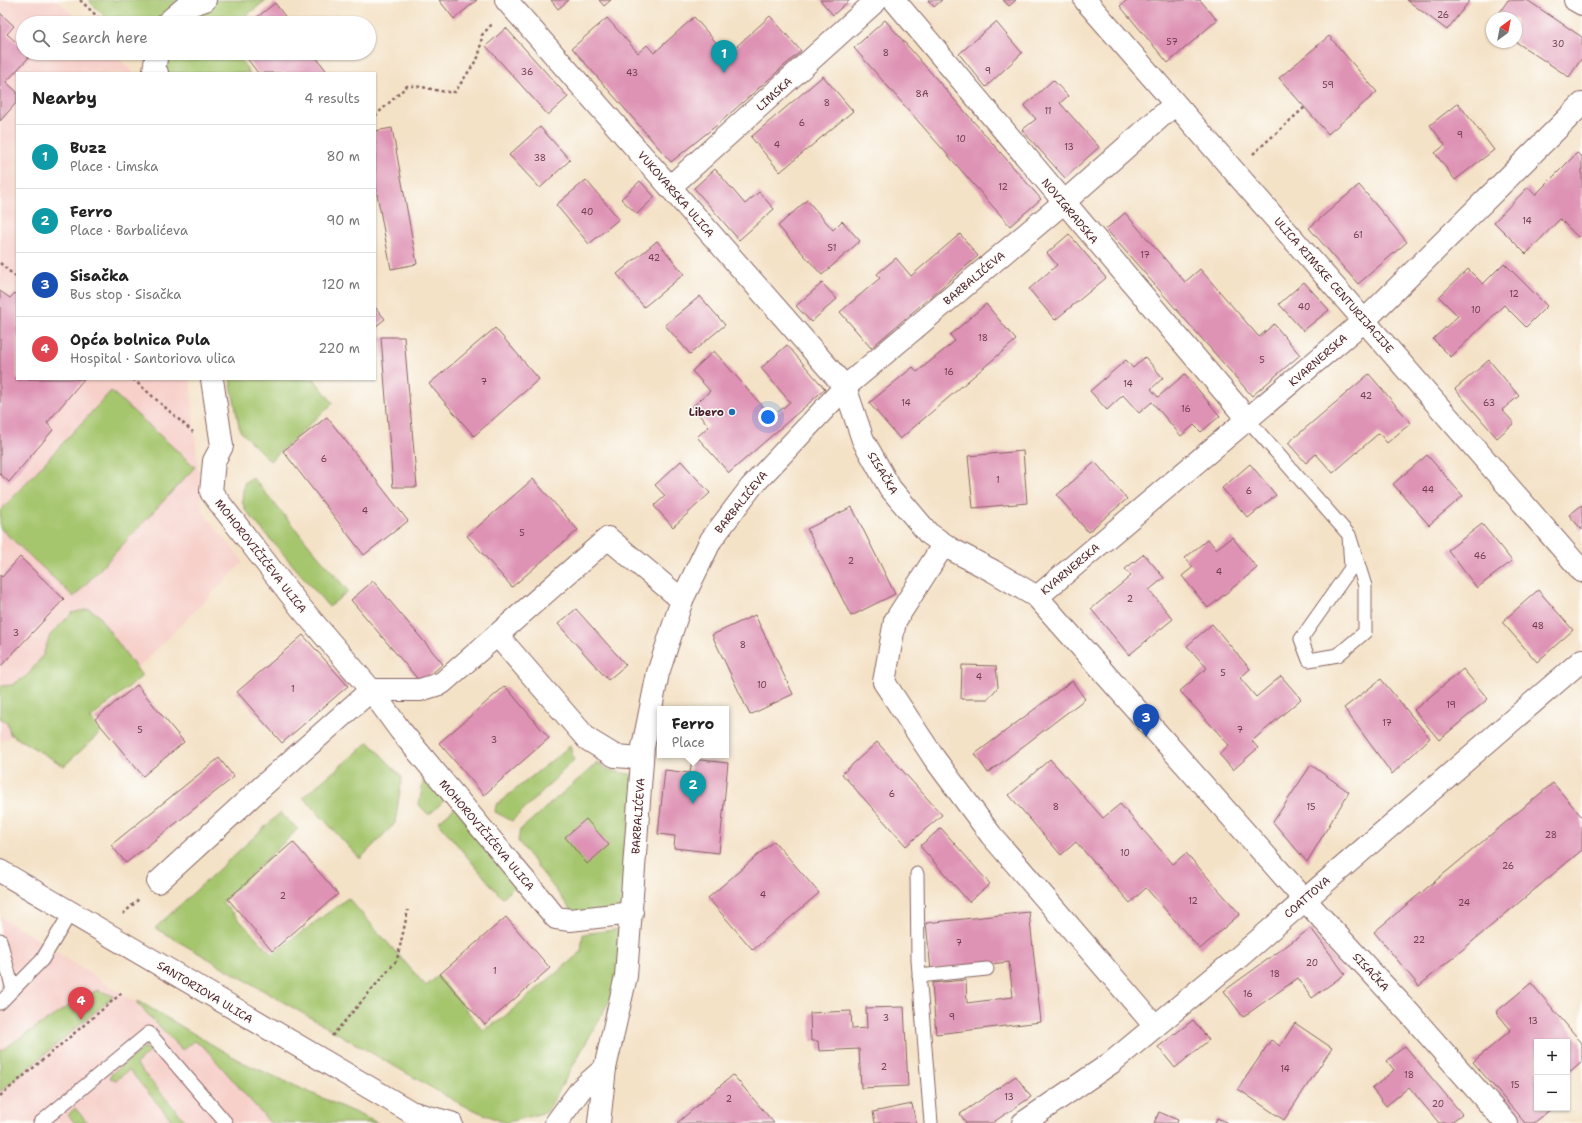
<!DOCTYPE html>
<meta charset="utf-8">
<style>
body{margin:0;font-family:"Shantell Sans",sans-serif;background:#f6f6f6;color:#222}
.controls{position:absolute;right:12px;bottom:12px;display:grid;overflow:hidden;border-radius:0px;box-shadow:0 1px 3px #0004}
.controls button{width:36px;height:36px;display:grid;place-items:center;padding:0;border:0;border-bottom:1px solid #e0e0e0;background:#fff;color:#222;font:20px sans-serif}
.compass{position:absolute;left:1486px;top:12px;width:36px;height:36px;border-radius:50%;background:#fff;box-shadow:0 1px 3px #0004;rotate:32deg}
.you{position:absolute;left:768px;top:417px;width:14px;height:14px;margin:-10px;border:3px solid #fff;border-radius:50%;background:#1a73e8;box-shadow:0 0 0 6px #1a73e833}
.badge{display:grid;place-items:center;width:26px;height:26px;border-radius:50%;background:#1f6fb2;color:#fff;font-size:13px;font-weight:700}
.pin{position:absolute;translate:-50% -33px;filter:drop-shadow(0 1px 2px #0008)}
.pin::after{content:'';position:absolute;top:21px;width:14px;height:12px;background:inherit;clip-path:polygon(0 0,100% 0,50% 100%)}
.popup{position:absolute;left:657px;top:706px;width:72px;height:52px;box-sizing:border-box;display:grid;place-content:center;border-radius:0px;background:#fff;filter:drop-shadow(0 1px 3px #0005);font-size:13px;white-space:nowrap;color:#767676}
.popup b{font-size:15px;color:#222}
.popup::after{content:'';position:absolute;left:50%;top:100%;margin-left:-8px;border:8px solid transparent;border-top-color:#fff}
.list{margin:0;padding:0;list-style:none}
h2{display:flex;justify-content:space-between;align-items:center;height:52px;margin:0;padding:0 16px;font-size:17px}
h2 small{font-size:13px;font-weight:400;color:#767676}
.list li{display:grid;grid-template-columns:26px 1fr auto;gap:12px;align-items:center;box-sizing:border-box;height:64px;padding:0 16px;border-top:1px solid #e0e0e0}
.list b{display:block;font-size:15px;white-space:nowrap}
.list p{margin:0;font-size:13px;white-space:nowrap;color:#767676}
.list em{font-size:13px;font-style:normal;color:#767676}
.icon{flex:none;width:22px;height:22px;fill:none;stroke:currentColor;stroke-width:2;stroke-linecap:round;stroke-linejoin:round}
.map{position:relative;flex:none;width:1582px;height:1123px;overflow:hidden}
.search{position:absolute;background:#fff;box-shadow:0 1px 3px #0004;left:16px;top:16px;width:360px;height:44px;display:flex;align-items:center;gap:10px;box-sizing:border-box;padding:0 14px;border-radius:22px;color:#767676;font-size:15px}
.panel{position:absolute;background:#fff;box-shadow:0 1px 3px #0004;left:16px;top:72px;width:360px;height:308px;border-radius:0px}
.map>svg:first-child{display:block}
</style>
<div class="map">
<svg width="1582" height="1123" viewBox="0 0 1582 1123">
<rect width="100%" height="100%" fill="#fdfcf7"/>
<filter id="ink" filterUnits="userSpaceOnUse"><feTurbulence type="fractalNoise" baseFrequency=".025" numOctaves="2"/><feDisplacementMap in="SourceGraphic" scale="8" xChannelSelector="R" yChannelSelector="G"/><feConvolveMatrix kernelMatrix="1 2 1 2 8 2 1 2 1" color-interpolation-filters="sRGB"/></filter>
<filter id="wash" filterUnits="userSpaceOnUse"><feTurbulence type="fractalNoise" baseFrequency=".012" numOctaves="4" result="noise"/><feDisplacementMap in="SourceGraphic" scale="16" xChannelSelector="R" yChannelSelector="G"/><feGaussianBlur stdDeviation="0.9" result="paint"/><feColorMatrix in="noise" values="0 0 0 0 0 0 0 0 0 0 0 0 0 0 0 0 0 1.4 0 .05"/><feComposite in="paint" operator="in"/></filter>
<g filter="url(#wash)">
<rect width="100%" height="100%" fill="#f4e2c7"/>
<g fill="#f7d0ca">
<path d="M0,0h57l25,23h-59v30h91l20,20h-117v306h173l12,132 41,51 -117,118 -126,62z"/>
<path d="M0,916l325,207h-325z"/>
</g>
<g fill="#a6c66e" stroke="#78724c">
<path d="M88,0h178l-29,23h-126z"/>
<path d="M143,53h93l14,20h-86z"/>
<path d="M230,379h84l19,24 -63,58 -30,-30z"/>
<path d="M111,391l84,76 -121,130 -74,-69v-17z"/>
<path d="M252,477l96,114 -19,16 -83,-96 -4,-10 2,-18z"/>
<path d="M89,609l8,5 45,62 -51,42 9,15 -36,33 -54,-32 -3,-12 -7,-4v-30l2,-2 10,-1 16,-10 15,-20 7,-20 22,-22z"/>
<path d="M369,742l33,35 -7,46 -35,36 -57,-62z"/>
<path d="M570,746l4,14 -62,61 -17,-9 1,-7z"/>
<path d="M597,763l12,7 29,6 -10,134 -54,4 -56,-73 2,-11z"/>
<path d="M426,765l25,29 -22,21 -10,-10z"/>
<path d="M456,807l64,75 -18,16 -64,-76z"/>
<path d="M280,813l18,16 -76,73 50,52 76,-56 78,88 12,-10 45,54 16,-9 82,-69 2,-18 44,-6 -4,49 -76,135 -42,11 -45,-19 -305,-176z"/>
<path d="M97,990l17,6 -114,96v-41l64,-42z"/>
<path d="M136,1002h4l100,59 138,62h-108l-66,-76 -10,-6 -12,9z"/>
<path d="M145,1047l4,5 -13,12 51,59h-13l-45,-53 -13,10 -6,-2 1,-4z"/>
<path d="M75,1108l13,15h-13l-7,-8z"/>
</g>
<g id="blocks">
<g fill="#de92b4">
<path d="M439,0h38l-23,19z"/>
<path d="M551,0h18l-11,9z"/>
<path d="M599,0h12l-7,6z"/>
<path d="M820,0h30l-17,15z"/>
<path d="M928,0h14l-8,7z"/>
<path d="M1003,0h13l-7,6z"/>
<path d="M1127,0h73l17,20 -49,43 -48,-57z"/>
<path d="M1407,0h63l-23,30z"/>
<path d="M1508,0h19l55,37v21l-13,19 -53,-35v-24h-20z"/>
<path d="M275,3l15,20h-40z"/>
<path d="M0,13l14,13 -7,8 16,14v5l8,2 -25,27 11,10v10l-17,19z"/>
<path d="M770,16l31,35 -84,74 -46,37 -99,-114 35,-30 31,35 9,-8 7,8 40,-36 33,38z"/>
<path d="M885,20l156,179 -31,27 -156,-178z"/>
<path d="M996,22l26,31 -36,34 -27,-33z"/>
<path d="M506,28l62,69 -20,18 -62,-69z"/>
<path d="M1329,36l48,56 -49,42 -49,-56z"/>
<path d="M243,53h70l15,20h-70z"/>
<path d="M823,76l30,35 -73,61 -29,-35z"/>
<path d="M1053,80l15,16 -8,7 39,44 -34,31 -43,-48 14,-11 -12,-13z"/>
<path d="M1458,103l36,47 -39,30 -20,-27 10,-8 -15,-20z"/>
<path d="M540,127l30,33 -30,28 -31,-33z"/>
<path d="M392,128l25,136 -26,5 -16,-86v-52z"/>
<path d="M1577,153l5,4v76l-4,4 -18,-18 -34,35 -32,-32 34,-35 7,8z"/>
<path d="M715,169l30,35 14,-12 15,17 -35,31 -45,-52z"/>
<path d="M586,180l33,39 -30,25 -33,-39z"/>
<path d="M640,181l15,16 -18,17 -16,-15z"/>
<path d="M1359,185l48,57 -49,42 -49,-56z"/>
<path d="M807,200l26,30 9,-9 18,20 -38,34 -44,-49z"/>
<path d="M1125,213l60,69 15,-13 59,68 15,-13 26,31 -48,41 -146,-167z"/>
<path d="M960,234l18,22 -107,92 -31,-36 40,-34 -3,-4 19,-16 15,18z"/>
<path d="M1069,234l37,44 -51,42 -26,-31 28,-24 -10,-12z"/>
<path d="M657,241l27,33 -40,33 -27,-33z"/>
<path d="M1504,263l43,43 -21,21 -22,-22 -53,52 -18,-18 25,-23 -19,-19 29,-28 15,15z"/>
<path d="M1304,282l25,28 -26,21 -24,-27z"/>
<path d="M822,283l15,16 -26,23 -15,-16z"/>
<path d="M0,291l10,7 5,-5 2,2v84h67l-37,44 6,7 -44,52 -9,-8z"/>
<path d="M700,296l25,29 -35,29 -25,-29z"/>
<path d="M986,304l30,36 -116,99 -31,-36 44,-36 4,5 38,-31 -5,-6z"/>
<path d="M375,307l10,12 -10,8z"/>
<path d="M495,328l44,51 -65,57 -45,-52z"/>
<path d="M381,337h23l13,150h-24z"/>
<path d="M787,345l38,44 -96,84 -32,-36 12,-11 -17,-19 18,-16 -18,-20 22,-20 58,66 18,-15 -29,-34z"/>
<path d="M1145,357l18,21 -12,11 7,8 27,-23 35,42 -19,16 -7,-7 -13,11 -29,-34 -13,11 -16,-18 -16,15 -17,-19 36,-31 7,8z"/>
<path d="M1489,360l30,36 -17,14 12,13 -17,15 -42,-49z"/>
<path d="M1369,374l42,49 -24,20 -8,-10 -46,40 -17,-19 -10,9 -18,-20z"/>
<path d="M327,417l81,104 -44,34 -81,-104z"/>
<path d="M1023,451l4,52 -54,5 -5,-52z"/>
<path d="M1427,455l36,41 -34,29 -36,-41z"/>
<path d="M681,461l29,32 -37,34 -19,-21 11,-10 -10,-11z"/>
<path d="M1095,462l32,37 -39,33 -31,-37z"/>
<path d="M1250,464l26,31 -28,23 -26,-30z"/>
<path d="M533,479l45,51 -66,57 -45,-51z"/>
<path d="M1582,505v25l-13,-15z"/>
<path d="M852,507l43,87 -44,22 -44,-87z"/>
<path d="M1482,524l30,37 -35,27 -29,-38z"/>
<path d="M1232,537l25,31 -49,40 -26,-32 11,-9 -8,-9 23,-19 8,10z"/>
<path d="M1144,554l20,24 -15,12 24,29 -44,36 -38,-46 40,-33 -6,-7z"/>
<path d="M20,557l44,42 -64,68v-92l2,2z"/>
<path d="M373,581l70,83 -22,19 -70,-83z"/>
<path d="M1538,590l35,40 -36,32 -35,-40z"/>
<path d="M576,609l50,56 -18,15 -50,-56z"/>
<path d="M755,615l38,79 -43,21 -38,-80z"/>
<path d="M1212,624l38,45 -10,9 16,19 25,-21 20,23 -49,42 6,7 -25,22 -14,-16 10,-9 -49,-54 27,-23 -20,-22z"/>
<path d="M303,635l45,51 -66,57 -45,-51z"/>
<path d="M962,665l34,1 2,21 -10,12h-27z"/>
<path d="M1463,669l25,30 -49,41 -25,-30z"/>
<path d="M1381,679l49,59 -38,36 -48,-66z"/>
<path d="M1072,681l13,18 -97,74 -13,-19z"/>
<path d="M137,685l47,57 -41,34 -48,-57z"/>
<path d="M505,686l44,52 -65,57 -45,-52z"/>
<path d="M877,742l65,73 -36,31 -64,-72z"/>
<path d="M219,758l15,19 -108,86 -15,-18z"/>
<path d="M692,759l36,4 -9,90 -45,-5 1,-12 -17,-2 7,-64 25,3z"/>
<path d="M1050,759l53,59 17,-14 53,60 13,-11 54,61 -40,35 -54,-61 -16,15 -54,-61 -15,13 -52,-60z"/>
<path d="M1311,765l38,27 -42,70 -34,-40z"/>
<path d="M1553,783l29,34v33l-163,136 -45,-54z"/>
<path d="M586,819l23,26 -22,19 -22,-27z"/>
<path d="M941,828l49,56 -21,18 -49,-56z"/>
<path d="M774,841l45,52 -66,57 -45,-52z"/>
<path d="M293,842l45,52 -66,57 -44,-52z"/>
<path d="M1029,912l12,110 -105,12 -4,-51 34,-3 1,23 46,-6 -4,-35 -78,8 -5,-47z"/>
<path d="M506,917l44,51 -65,57 -45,-51z"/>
<path d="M1311,928l34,46 -33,24 -14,-20 -55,39 -19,-26z"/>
<path d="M1531,983l51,60v19l-15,13v-33h-30v66h15l-18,15h-9l-52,-61 38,-32 -15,-18z"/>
<path d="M904,1007l4,79 -47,2 -2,-39 -40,2 -1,-10h-7l-1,-28 41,-2 1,18 15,-1 -1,-20z"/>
<path d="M1193,1020l16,20 -34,28 -17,-21z"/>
<path d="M1295,1023l37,25 -48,72 -46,-31 33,-49 9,6z"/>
<path d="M1405,1046l57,68 -12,9h-11l-30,-36 -23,19 -14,-17 22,-19 -7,-9z"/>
<path d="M733,1075l41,48h-97z"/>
<path d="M1016,1076l15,21 -39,26h-26l-6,-9z"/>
<path d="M912,1104l4,19h-41l-2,-11z"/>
<path d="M1159,1112l19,8 -1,3h-23z"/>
<path d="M1217,1118l11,5h-13z"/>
</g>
</g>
</g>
<g filter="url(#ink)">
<use href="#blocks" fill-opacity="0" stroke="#866362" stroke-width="1"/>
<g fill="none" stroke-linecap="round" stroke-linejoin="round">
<defs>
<g id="lane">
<path d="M1248,420l101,115 2,33 -50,71 8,21 29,-5 27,-23v-46l-16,-51"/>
<path d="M917,874l1,86 13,163"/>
<path d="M0,940l13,50"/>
<path d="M919,976l68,-7"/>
<path d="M0,1003l42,-43 29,-48"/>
<path d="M40,1123l109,-90 77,90"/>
</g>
<g id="street">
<path d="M506,0l339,387 18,53 27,48 38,45 23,16 42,22 44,26 267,302 106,115 96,109"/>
<path d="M894,0l354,420"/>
<path d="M1575,0l7,4"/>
<path d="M167,23l20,-17 18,-6"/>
<path d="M157,73l-3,-3 3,-17"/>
<path d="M670,187l207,-187"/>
<path d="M944,544l-49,77 -11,61 50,76 57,77 164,191"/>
<path d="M1037,597l328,-277 217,-216"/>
<path d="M371,690l29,40 156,188 14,2 62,-7"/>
<path d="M371,690h49l22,-7 55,-48"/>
<path d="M642,758l-27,-2 -28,-17 -90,-104 111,-97 74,62"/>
<path d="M158,882l107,-98 106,-94 -70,-82 -90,-116 3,-31 8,-15 -10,-67"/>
<path d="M556,1123l25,-34 24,-21"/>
<path d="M599,1123l6,-55 21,-92 17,-229 15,-74 24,-73 29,-60 40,-53 94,-100 218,-184 112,-99"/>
<path d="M1023,1123l88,-60 128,-106 343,-297"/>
</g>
<g id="secondary">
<path d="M1085,0l497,571"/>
<path d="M0,871l411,241 40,11"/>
</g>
</defs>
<use href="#lane" stroke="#866362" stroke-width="15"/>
<use href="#street" stroke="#866362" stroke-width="24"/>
<use href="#secondary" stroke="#866362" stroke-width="24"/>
<g stroke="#866362" stroke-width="2.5" stroke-dasharray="3 3" stroke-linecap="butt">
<path d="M80,0l24,23"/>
<path d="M375,116l32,-30c17,-1 31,7 48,6l24,-36 3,-21 11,-12"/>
<path d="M1253,154l52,-47"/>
<path d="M0,263l17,15"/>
<path d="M133,379l60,53"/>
<path d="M123,914l17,-16"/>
<path d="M332,1036l65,-76 11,-50"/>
<path d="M0,1096l123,-104"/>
</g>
<use href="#lane" stroke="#fff" stroke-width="13"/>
<use href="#street" stroke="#fff" stroke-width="22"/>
<use href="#secondary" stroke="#fff" stroke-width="22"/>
</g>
</g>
<circle fill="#1f6fb2" stroke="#fdfcf7" stroke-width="1.5" cx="732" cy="412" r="4"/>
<g text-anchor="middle" stroke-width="3" stroke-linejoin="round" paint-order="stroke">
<g font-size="9" fill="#6f3c4d">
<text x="1443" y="18">26</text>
<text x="1172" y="45">57</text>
<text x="1558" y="47">30</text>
<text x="886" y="56">8</text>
<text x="988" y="74">9</text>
<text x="527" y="75">36</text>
<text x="632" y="76">43</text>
<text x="1328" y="88">59</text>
<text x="922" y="97">8A</text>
<text x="827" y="106">8</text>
<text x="1048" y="114">11</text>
<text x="802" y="126">6</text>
<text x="1460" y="138">9</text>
<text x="961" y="142">10</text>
<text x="777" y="148">4</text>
<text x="1069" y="150">13</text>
<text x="540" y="161">38</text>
<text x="1003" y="190">12</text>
<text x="587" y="215">40</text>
<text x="1527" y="224">14</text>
<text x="1358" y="238">61</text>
<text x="832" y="251">51</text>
<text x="1145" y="258">17</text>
<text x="654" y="261">42</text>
<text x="1514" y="297">12</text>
<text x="1304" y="310">40</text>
<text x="1476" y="313">10</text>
<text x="983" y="341">18</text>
<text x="1262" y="363">5</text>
<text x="949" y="375">16</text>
<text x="484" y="385">7</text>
<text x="1128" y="387">14</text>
<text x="1366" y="399">42</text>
<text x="906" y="406">14</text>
<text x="1489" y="406">63</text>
<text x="1186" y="412">16</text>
<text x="324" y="462">6</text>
<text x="998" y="483">1</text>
<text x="1428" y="493">44</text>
<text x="1249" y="494">6</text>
<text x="365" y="514">4</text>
<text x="522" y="536">5</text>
<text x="1480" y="559">46</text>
<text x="851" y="564">2</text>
<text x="1219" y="575">4</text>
<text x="1130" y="602">2</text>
<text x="1538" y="629">48</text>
<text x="16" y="636">3</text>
<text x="743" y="648">8</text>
<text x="1223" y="676">5</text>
<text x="979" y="680">4</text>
<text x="762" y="688">10</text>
<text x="293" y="692">1</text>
<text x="1451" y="708">19</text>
<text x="1387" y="726">17</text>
<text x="140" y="733">5</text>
<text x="1240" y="733">7</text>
<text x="494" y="743">3</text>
<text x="892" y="797">6</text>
<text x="1056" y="810">8</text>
<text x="1311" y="810">15</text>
<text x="1551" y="838">28</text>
<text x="1125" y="856">10</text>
<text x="1508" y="869">26</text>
<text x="763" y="898">4</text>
<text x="283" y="899">2</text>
<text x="1193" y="904">12</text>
<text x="1464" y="906">24</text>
<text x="1419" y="943">22</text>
<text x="959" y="946">7</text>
<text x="1312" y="966">20</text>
<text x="495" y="974">1</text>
<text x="1275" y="977">18</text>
<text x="1248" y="997">16</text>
<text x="952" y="1020">9</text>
<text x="886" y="1021">3</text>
<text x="1533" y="1024">13</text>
<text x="884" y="1070">2</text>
<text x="1285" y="1072">14</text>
<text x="1409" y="1078">18</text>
<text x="1515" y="1088">15</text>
<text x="1009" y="1100">13</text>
<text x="729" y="1102">2</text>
<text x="1438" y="1107">20</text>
</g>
<g font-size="11" fill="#4a1f2b" stroke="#fdfcf7">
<text transform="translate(774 94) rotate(-42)" y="4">LIMSKA</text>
<text transform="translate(676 194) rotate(49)" y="4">VUKOVARSKA ULICA</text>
<text transform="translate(1070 211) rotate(50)" y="4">NOVIGRADSKA</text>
<text transform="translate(974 278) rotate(-40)" y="4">BARBALIĆEVA</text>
<text transform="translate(1334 285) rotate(49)" y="4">ULICA RIMSKE CENTURIJACIJE</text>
<text transform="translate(1318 360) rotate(-41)" y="4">KVARNERSKA</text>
<text transform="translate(883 473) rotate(59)" y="4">SISAČKA</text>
<text transform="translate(741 502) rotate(-51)" y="4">BARBALIĆEVA</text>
<text transform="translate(261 556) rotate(52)" y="4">MOHOROVIČIĆEVA ULICA</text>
<text transform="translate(1070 569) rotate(-40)" y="4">KVARNERSKA</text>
<text transform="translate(638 816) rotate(-86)" y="4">BARBALIĆEVA</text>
<text transform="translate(487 835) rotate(50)" y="4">MOHOROVIČIĆEVA ULICA</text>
<text transform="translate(1307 897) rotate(-41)" y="4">COATTOVA</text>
<text transform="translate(1371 972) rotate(47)" y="4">SISAČKA</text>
<text transform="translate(205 992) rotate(31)" y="4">SANTORIOVA ULICA</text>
</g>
<g font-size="11" font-weight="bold" fill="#4a1f2b" stroke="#fdfcf7" text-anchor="end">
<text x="724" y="416">Libero</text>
</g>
</g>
</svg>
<div class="controls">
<button>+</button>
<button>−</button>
</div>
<svg class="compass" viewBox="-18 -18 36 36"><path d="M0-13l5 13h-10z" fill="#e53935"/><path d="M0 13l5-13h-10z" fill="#767676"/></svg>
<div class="you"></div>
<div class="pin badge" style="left:724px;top:73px;background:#0f9aa8">1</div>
<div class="pin badge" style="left:693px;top:804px;background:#0f9aa8">2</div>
<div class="popup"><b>Ferro</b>Place</div>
<div class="pin badge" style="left:1146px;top:737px;background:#1a4fb4">3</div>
<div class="pin badge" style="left:81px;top:1020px;background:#e0444e">4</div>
<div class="search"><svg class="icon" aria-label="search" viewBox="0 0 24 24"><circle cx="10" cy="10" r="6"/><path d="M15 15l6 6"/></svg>Search here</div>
<section class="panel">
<h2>Nearby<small>4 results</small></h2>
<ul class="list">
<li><span class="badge" style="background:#0f9aa8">1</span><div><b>Buzz</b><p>Place · Limska</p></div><em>80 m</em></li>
<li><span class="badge" style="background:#0f9aa8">2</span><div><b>Ferro</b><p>Place · Barbalićeva</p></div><em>90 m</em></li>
<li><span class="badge" style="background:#1a4fb4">3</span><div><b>Sisačka</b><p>Bus stop · Sisačka</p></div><em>120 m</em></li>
<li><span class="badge" style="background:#e0444e">4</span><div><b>Opća bolnica Pula</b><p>Hospital · Santoriova ulica</p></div><em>220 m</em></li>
</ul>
</section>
</div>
